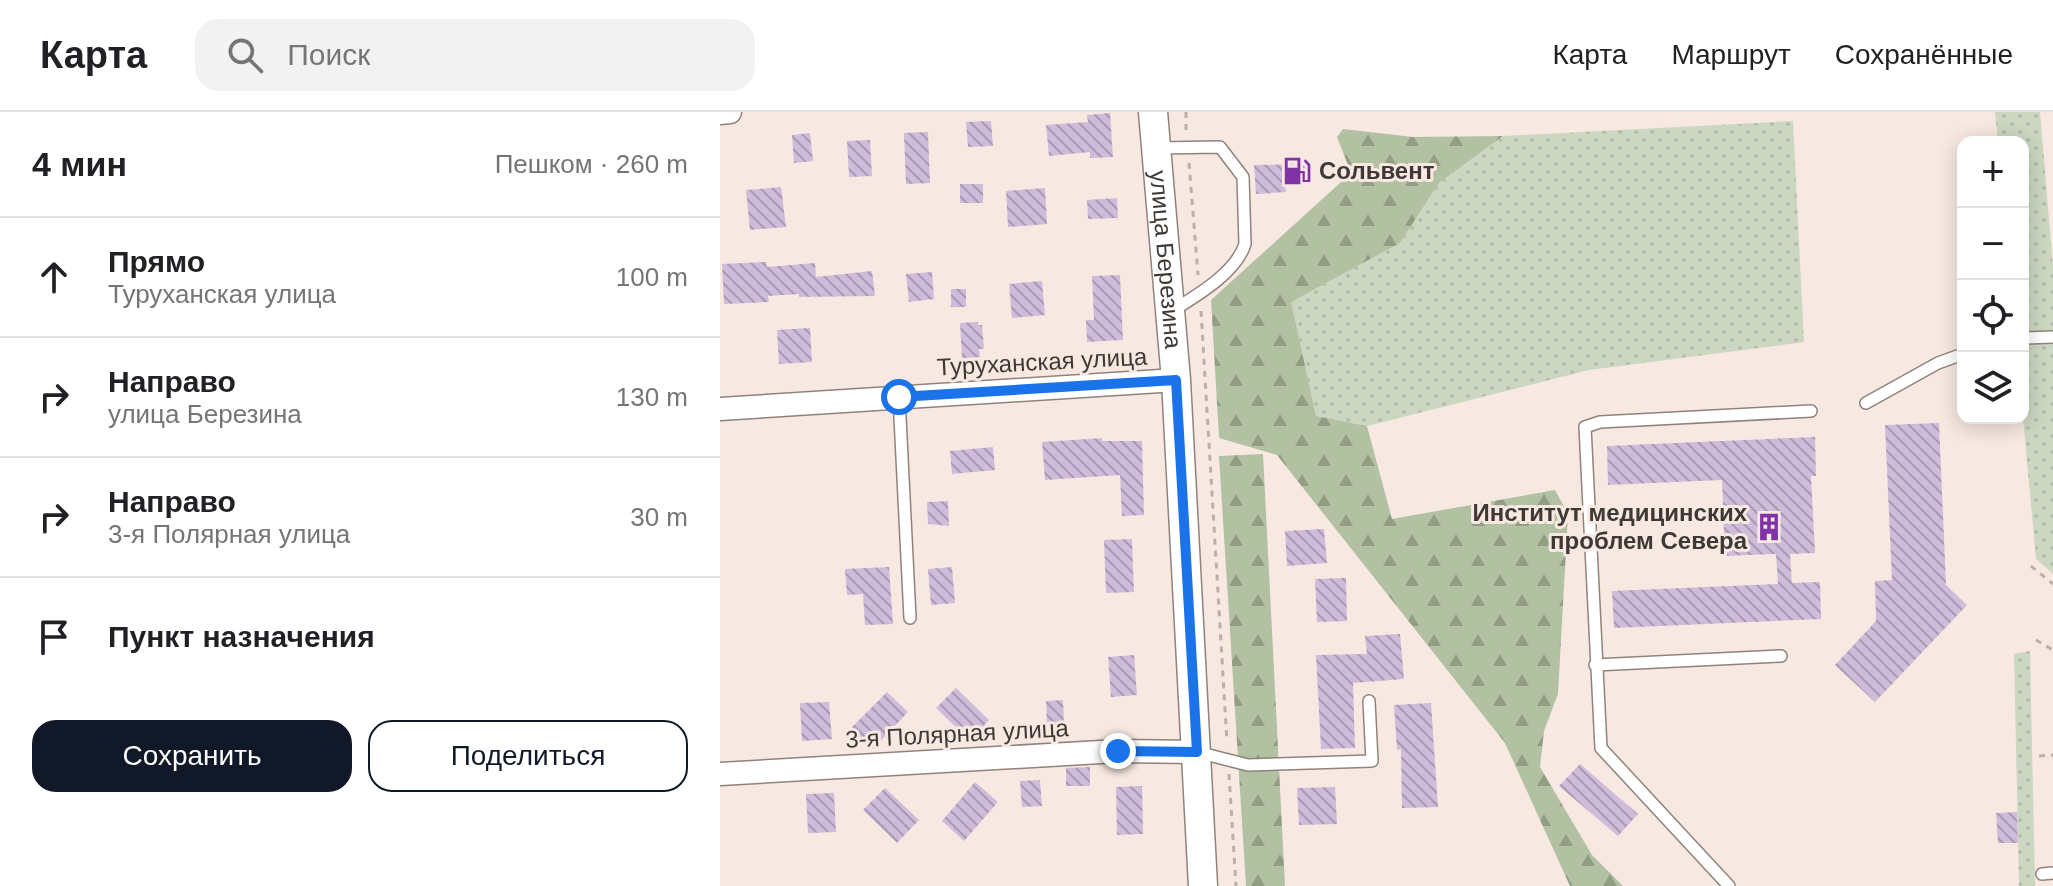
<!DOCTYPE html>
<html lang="ru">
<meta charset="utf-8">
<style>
body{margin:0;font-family:Arial,sans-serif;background:#f2f2f2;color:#202124}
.controls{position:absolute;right:24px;top:24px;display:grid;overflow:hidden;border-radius:16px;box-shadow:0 4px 20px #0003}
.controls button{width:72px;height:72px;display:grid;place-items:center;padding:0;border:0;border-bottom:2px solid #e0e0e0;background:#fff;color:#202124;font:40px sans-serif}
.stop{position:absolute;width:24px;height:24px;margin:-18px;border:6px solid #1a73e8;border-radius:50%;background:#fff}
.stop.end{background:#1a73e8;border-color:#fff;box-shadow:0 2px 8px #0008}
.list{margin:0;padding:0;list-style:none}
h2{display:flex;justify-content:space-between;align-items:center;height:104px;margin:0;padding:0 32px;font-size:34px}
h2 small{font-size:26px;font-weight:400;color:#757577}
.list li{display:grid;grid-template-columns:52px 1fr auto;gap:24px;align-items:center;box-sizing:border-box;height:120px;padding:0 32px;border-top:2px solid #e0e0e0}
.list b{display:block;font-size:30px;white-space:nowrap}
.list p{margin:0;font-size:26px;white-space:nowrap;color:#757577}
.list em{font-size:26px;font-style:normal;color:#757577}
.actions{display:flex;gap:16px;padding:24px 32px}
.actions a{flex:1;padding:18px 0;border:2px solid #111827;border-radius:24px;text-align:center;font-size:28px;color:#111827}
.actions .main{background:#111827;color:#fff}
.icon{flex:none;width:44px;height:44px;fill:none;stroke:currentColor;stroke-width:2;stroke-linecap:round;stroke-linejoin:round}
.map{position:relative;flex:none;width:1333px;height:774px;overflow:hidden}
header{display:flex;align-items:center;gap:48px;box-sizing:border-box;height:112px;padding:0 40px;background:#fff;border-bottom:2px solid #e0e0e0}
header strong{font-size:38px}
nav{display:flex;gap:44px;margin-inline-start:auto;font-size:28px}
.search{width:560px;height:72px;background:#f2f2f2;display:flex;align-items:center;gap:20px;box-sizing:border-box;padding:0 28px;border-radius:24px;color:#757577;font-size:30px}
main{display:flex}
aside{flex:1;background:#fff}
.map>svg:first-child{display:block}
</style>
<header>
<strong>Карта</strong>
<div class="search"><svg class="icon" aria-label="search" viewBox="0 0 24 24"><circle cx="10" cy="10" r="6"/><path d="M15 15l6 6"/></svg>Поиск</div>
<nav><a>Карта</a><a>Маршрут</a><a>Сохранённые</a></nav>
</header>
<main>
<aside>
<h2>4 мин<small>Пешком · 260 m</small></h2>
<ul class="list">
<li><svg class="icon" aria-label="ahead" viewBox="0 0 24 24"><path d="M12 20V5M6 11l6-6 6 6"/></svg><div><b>Прямо</b><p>Туруханская улица</p></div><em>100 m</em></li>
<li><svg class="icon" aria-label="right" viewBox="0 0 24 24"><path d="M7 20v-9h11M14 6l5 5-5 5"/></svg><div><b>Направо</b><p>улица Березина</p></div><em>130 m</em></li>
<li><svg class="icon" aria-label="right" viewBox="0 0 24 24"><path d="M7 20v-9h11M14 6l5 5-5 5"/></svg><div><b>Направо</b><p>3-я Полярная улица</p></div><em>30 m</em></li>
<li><svg class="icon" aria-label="arrive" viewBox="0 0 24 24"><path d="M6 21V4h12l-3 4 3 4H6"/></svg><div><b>Пункт назначения</b></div></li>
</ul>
<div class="actions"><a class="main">Сохранить</a><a>Поделиться</a></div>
</aside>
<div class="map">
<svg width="1333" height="774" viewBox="0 0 1333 774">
<defs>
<pattern id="green-dots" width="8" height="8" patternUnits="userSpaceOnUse" patternTransform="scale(2)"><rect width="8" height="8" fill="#ccd7c1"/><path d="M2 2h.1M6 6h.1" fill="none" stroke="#b0b9a6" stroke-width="1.8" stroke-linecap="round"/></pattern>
<pattern id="forest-firs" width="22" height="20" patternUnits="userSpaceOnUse" patternTransform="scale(2)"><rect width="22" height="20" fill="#b2c1a1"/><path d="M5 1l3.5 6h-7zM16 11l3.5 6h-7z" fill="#929e84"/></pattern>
<pattern id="building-back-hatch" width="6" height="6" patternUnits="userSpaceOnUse" patternTransform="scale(2)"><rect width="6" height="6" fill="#cfbbda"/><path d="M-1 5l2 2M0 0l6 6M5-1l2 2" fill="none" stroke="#a999b2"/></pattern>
</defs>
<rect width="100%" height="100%" fill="#f7e9e1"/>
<g fill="url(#green-dots)">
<path d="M1275,0h45l13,154v308l-17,-15 -13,-141v-276h-25z"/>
<path d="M1073,9l11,221 -215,28 -222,56 -51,-10 -26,-114 110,-59 39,-60 64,-47z"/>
<path d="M1310,539l5,235h-16l-5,-232z"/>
</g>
<g fill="url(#forest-firs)">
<path d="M623,17l70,8 90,-1 -64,47 -39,60 -109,59 25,114 51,10 25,93 163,-29 13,24 -10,180 -14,37 -4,36 52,88 31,31h-53l-65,-143 -228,-288 -58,-17 -8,-138 140,-127 -14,-36z"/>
<path d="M543,342l22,432h-39l-27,-430z"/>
</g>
<g fill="url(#building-back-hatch)">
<path d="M390,1l3,44 -23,1v-6l-41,4 -3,-31 42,-3 -1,-7z"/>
<path d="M271,9l2,25 -25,1 -2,-25z"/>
<path d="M208,20l2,51 -24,1 -2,-51z"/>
<path d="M90,21l3,28 -19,2 -2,-28z"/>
<path d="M150,28l2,36 -23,1 -2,-36z"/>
<path d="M589,52l1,14 -8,6 -17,1 1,7 -30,2 -2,-29z"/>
<rect x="240" y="72" width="23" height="19"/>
<path d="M61,75l5,40 -36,3 -4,-40z"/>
<path d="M325,76l2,36 -39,3 -2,-36z"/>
<path d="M397,86l1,20 -30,1 -1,-19z"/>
<path d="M46,150l1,5 48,-4 1,14 56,-6 3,25 -76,1v-3l-31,2 1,6 -45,2 -2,-40z"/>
<path d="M212,160l2,27 -25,3 -3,-28z"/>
<path d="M400,163l3,65 -36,2 -1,-22h8l-2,-44z"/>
<path d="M322,169l3,34 -33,3 -3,-34z"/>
<rect x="231" y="177" width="15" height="18"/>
<path d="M258,210v3h4l2,24h-5l1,8 -18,1 -2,-35z"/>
<path d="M90,216l2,34 -33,2 -2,-34z"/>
<path d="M1219,311l7,162 21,20 -92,97 -40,-37 41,-44 -1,-40 17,-1 -7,-155z"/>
<path d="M1095,325l1,39h-5l4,77 -25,1 2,29 28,-1 1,37 -207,9 -2,-37 166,-7 -2,-30 -51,2 -3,-76 -114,5 -1,-39z"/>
<path d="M382,326v3h40l2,74 -22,1 -2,-41 -75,5 -3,-38z"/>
<path d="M273,335l2,23 -43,4 -2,-23z"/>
<path d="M228,389l1,25 -21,-2 -1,-22z"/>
<path d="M604,417l3,34 -40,3 -2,-35z"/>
<path d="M412,427l2,53 -28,1 -2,-53z"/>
<path d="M169,455l4,57 -28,1 -2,-31 -16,1 -2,-26z"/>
<path d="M232,455l3,36 -24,2 -3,-36z"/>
<path d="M626,466l1,43 -30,1 -2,-43z"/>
<path d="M680,522l4,45 -51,4 2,65 -34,1 -5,-94 51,-1 -2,-18z"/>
<path d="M414,543l3,40 -26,2 -3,-40z"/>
<path d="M236,576l33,32 -19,21 -34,-33z"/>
<path d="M167,580l21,20 -35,37 -22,-21z"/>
<path d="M343,588l1,26 -17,1 -1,-26z"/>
<path d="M109,590l3,37 -30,2 -2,-38z"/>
<path d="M711,591l7,104 -36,1 -1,-59 -4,1 -3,-45z"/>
<path d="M860,652l58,50 -20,22 -59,-50z"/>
<path d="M370,655v19h-24v-18z"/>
<path d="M320,668l2,26 -20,1 -2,-26z"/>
<path d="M255,670l23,20 -34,39 -22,-20z"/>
<path d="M422,674l1,48 -26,1 -1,-48z"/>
<path d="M615,675l2,37 -38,1 -2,-37z"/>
<path d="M165,676l34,32 -22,23 -34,-33z"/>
<path d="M114,681l2,39 -28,1 -2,-39z"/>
<path d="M1297,700l1,31h-20l-2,-30z"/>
</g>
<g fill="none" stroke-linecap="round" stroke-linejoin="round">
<defs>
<g id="service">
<path d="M436,36l64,-1 23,30 2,67c-9,29 -49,52 -73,67"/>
<path d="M1303,226l30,-1"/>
<path d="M179,285l11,221"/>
<path d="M1146,291l72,-40 25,-9"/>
<path d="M875,553l186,-9"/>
<path d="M477,640l51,13 124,-4 -3,-60"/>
<path d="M1322,762l11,-1"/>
<path d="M1009,774l-128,-138 -16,-321 15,-5 211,-11"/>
</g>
<g id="minor">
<path d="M0,1l10,-1"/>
<path d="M0,297l456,-29"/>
<path d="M0,662l398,-23 79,1"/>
</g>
<g id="tertiary">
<path id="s1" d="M433,0l23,268 27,506"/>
</g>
</defs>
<use href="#service" stroke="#8f837b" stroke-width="14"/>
<use href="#minor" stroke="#8f837b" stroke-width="25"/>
<use href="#tertiary" stroke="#8f837b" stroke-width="31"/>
<g stroke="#bbb0a9" stroke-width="3" stroke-dasharray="6 6" stroke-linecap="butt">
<path d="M466,0v20"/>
<path d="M469,51l9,112"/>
<path d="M481,199l26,431"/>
<path d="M1311,454l22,18"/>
<path d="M1316,528l17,10"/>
<path d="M1319,644l14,-1"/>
<path d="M509,662l7,112"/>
</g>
<use href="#service" stroke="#fff" stroke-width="11"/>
<use href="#minor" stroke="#fff" stroke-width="22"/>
<use href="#tertiary" stroke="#fff" stroke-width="28"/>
</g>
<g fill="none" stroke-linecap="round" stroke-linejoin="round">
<path stroke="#1a73e8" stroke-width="10" d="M179,285l277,-17 21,372 -79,-1"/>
</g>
<defs>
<symbol id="fuel-bare" viewBox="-9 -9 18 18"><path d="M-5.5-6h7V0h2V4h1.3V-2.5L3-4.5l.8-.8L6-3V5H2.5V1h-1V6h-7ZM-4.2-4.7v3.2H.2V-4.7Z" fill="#8033a4" stroke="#f7e9e1" stroke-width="2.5" paint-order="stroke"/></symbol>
<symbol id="building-bare" viewBox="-9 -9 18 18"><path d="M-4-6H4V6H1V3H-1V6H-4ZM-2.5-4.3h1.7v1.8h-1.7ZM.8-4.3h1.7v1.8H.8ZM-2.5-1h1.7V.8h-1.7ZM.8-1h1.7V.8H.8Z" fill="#8033a4" stroke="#f7e9e1" stroke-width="2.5" paint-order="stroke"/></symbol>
</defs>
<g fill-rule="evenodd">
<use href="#fuel-bare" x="557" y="39" width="40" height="40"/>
<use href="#building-bare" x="1029" y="395" width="40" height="40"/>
</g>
<g text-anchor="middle" stroke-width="6" stroke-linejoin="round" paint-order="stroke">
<g font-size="24" font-weight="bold" fill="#3f3936" stroke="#f7e9e1" text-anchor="start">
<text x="599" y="67">Сольвент</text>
<text x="1027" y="409" text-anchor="end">Институт медицинских<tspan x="1027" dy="28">проблем Севера</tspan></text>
</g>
<g font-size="24" fill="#3f3936" stroke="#f7e9e1">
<text dy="8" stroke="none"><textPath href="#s1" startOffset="148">улица Березина</textPath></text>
<text transform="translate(322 250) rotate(-3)" y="8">Туруханская улица</text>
<text transform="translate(237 622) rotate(-3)" y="8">3-я Полярная улица</text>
</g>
</g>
</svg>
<div class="controls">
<button>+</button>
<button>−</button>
<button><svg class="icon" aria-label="locate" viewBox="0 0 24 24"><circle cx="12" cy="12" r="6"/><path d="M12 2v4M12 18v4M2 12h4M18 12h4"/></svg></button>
<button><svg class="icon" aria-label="layers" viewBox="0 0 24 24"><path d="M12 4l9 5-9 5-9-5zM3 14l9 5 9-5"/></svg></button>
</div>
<div class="stop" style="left:179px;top:285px"></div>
<div class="stop end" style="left:398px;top:639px"></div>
</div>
</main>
